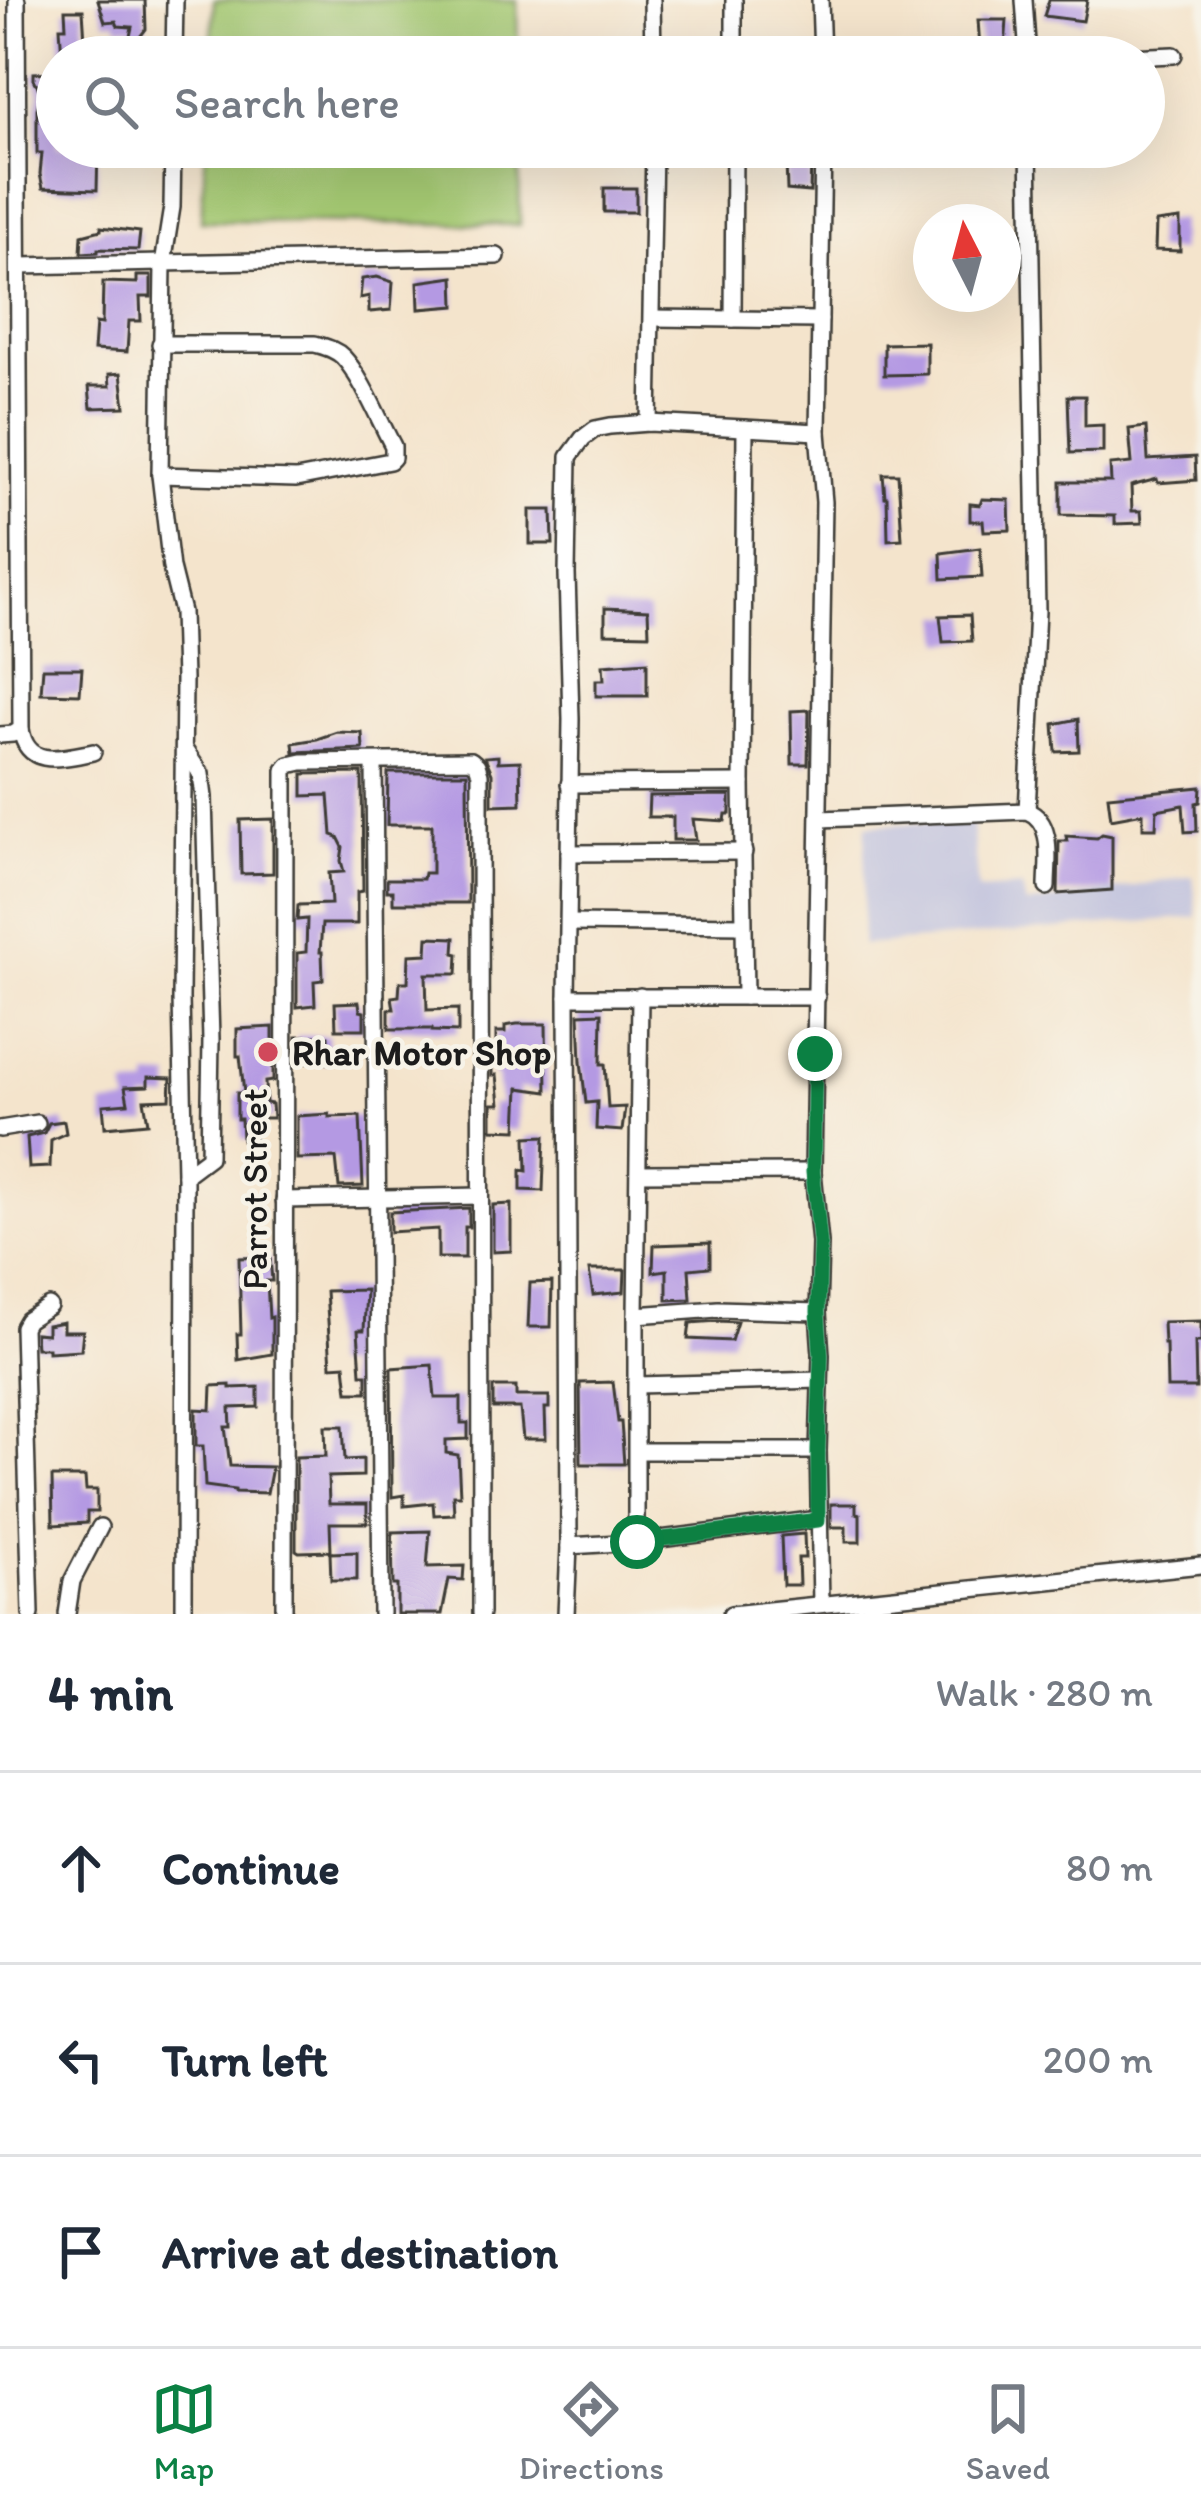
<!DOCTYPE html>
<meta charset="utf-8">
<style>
body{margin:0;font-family:Itim,sans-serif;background:#f6f6f7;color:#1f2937}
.compass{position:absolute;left:913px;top:204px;width:108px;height:108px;border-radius:50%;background:#fff;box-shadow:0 12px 48px #0002;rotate:354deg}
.stop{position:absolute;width:36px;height:36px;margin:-27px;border:9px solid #0b8043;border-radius:50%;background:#fff}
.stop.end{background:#0b8043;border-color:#fff;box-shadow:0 3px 12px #0008}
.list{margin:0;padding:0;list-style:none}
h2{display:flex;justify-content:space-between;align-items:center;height:156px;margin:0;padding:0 48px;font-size:51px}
h2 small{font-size:39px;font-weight:400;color:#747a83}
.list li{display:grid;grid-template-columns:78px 1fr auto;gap:36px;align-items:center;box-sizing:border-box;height:192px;padding:0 48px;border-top:3px solid #e0e1e3}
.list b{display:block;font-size:45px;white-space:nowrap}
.list em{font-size:39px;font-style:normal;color:#747a83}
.icon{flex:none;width:66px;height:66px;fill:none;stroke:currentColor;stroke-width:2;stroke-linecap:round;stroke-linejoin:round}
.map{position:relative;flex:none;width:1201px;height:1614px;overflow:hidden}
.search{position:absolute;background:#fff;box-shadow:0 12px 48px #0002;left:36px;right:36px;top:36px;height:132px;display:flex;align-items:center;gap:30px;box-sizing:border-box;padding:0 42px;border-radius:66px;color:#747a83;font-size:45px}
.sheet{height:732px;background:#fff}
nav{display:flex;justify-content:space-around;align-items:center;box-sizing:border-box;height:168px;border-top:3px solid #e0e1e3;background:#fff;font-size:33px;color:#747a83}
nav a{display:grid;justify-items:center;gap:6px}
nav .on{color:#0b8043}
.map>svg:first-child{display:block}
</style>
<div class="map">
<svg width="1201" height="1614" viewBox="0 0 1201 1614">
<rect width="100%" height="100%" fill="#f7f3e8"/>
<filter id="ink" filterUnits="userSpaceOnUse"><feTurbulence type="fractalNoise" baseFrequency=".00833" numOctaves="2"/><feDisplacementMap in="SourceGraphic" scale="24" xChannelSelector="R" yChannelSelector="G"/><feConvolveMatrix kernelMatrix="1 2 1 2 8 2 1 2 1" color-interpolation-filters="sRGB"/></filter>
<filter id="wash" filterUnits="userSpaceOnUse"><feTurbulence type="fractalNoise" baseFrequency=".004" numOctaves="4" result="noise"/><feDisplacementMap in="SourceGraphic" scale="48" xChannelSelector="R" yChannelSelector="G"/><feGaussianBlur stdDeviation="2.7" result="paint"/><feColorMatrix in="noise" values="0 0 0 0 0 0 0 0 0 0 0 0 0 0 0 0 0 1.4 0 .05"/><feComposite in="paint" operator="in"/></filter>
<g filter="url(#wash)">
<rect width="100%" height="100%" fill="#f4e4cc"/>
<path fill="#c1c2dd" d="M972,822l6,68 44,-3 4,18 167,-29 4,41 -335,28 4,-120z"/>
<g fill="#a3c771" stroke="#607246" stroke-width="3">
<path d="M214,0h303l1,57h-307z"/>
<path d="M206,147h313l1,78 -319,-4z"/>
</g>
<g id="blocks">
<g fill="#b499e3">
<path d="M98,0h47l1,29 -20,26 6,-28 -14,-1 -2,-5 -11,1z"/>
<path d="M1049,0h38l-4,21 -39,-5z"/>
<path d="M65,10h18l3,47h-24l-2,-30h6z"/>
<path d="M978,20h29l-2,28h-25z"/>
<path d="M57,72v75h41l-1,43 -54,-2 -3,-14 2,-21h-5v-44l3,-15 -3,-10 -3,-2v-9z"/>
<path d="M811,160l-1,32 -23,-2 -1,-29z"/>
<rect x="604" y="188" width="32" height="24"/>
<path d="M1180,219v32l-25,-1 1,-28z"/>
<path d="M101,227l39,5 -2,18 -40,-1v3l-17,1 1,-18 19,-5z"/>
<path d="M137,276h14v21h-11l1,24h-12l-2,31 -33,-2 2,-27 6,1 1,-42 34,1z"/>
<path d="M377,277l16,5 -2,28 -22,2v-16l-9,2 2,-19z"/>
<path d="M454,277l1,29 -36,3 -1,-27z"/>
<path d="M927,343v31l-43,1v-31z"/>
<path d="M121,373l4,34 -34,1 -2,-22h21l-1,-12z"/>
<path d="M1068,396h17v30l18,-1v27l-33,1z"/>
<path d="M1146,427l2,33 47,-3 1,23 -38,3 -1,-4 -26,7 1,25h9l1,12 -27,1v-8l-54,-1v-33h50l-1,-17 22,-2 -3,-34z"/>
<path d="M883,474h15l4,65 -14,1 -1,-43h-2z"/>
<path d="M982,499l27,1 1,30 -26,1 -1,-10h-13v-17l10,1z"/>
<path d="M530,510h22l1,34h-23z"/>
<path d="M980,548l2,29 -40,2 -1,-26z"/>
<path d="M605,608l43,2 1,24 -44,-1z"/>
<path d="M970,615l2,26 -29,1 -3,-26z"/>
<path d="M647,662v34h-51v-16h8l-1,-15z"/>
<path d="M43,668h39l-2,26 -39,-1z"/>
<path d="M809,710l-1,54h-16l-1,-53z"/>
<path d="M1078,719l1,32 -23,1 -2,-28z"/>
<path d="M337,732l25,1 1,16 -69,3 -1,-9 24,-4z"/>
<path d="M498,756v6l22,-1 1,43 -29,1v-32l-7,-16z"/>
<path d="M362,773l1,118 -6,1v32h-35l-2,28h2l1,28 -9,1 1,24 -18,2v-54l9,-1 1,-33 -10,1 1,-15 33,-1 -2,-31 15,-1 -3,-11 2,-14 -5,-10 -6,-2 -3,-40 -26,1v-22z"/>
<path d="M388,773h79l1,130h-75v-12h-6v-12h36l1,-6h8v-48h-45z"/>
<path d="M1201,787l-1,15 -4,1 1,28 -12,1 -2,-27 -26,5 -1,18h-13v-15l-32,6 -3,-23z"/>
<path d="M730,795v19h-4l-1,7 -32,-2 3,21h-23v-23h-25l1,-21z"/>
<path d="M273,819v54l-32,1 -1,-54z"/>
<path d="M1102,834l10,2v54l-54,4 1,-53h8l-1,-5 31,2z"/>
<path d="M428,937l27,1 -1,15 4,1 -1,20h-31l1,36 31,-1v23l-26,-1v-2h-43v-20h5l-2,-12 7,-1 1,-14h8l1,-27 18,-1z"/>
<path d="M359,1002l1,9 4,1v17h-28l-1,-26z"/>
<path d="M602,1013l-1,51h4l3,44 17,-1 -3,24 -26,-2 1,-27 -11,1 -5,-41 -2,-48z"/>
<path d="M517,1024h29l1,68 -28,-4 -2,42 -25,-1v-25h8l-3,-29h-5v-15l4,1v-29h9v-6z"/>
<path d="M273,1027v54l-8,1 1,21 6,1 1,14h-20l2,21 -13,1 -1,-21h-4v-26h7l-4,-37h-3v-27z"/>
<path d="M297,1036h31l1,27h-32z"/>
<path d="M148,1077l23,1 -1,21 -26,1 4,23 -43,4 -2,-22 25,-2 -3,-16 23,-1z"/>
<path d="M329,1114v3l31,-1 3,70 -24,1 -3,-29 -39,1v-43z"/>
<path d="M64,1121l2,12 -15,7 -1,27 -21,1 -2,-31 17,-4 5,-10z"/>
<path d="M545,1136l-2,55 -22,-1v-20l6,1 -1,-34z"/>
<path d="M511,1204v47l-18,1v-47z"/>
<path d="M469,1208v19h-4v31h-27v-29l-48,3v-20z"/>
<path d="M710,1243v24l-21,2 2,30 -24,1v-30l-14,2 1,-27z"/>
<path d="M270,1257l2,24h-5l2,37 3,-1v37l-34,6 -1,-26h4l-2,-76z"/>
<path d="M589,1270h36l-1,22 -31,3z"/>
<path d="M552,1282l-1,45h-23l2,-44z"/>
<path d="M366,1290l-2,40h-6l3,44h6v18h-19l-3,-27 -14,1 -5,-75z"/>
<path d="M718,1321l19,1 -6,19 -43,-2 2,-16z"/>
<path d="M1201,1321v21h-6l1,46h-29l-1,-44h-2l-1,-22z"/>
<path d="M63,1322v9h20l-2,19 -33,2v-4h-12l-1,-15 12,1v-9z"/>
<path d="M432,1365l3,33h26v25h7v16l-22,1v13l12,2 2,40h-7l1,19 -20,1 -1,-12 -29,3v-11l-12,2 -1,-129z"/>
<path d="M613,1382l5,40h3l3,42h-43l-1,-81z"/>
<path d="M230,1385v3l28,-1v20l-28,1 1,19h-6l5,39 42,1 -5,26 -32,-1v-2l-30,-4 -2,-40h-7v-37l15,1 1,-24z"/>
<path d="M493,1387h23v9h33v12h-4l1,31h-23l-3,-31h-27z"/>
<path d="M325,1426h18l2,34 18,-1v17l-35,1 1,27h38v19h-37l1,28 -32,1 -3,-2v-93l30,-1z"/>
<path d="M52,1477h33l1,13h11v22h-10v11l-34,2z"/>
<path d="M831,1504h25v9l4,1v28h-14v-15h-15z"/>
<path d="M430,1531l-3,36 37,-1 -1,14 -14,-1 -7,35h-45v-29h-4l-1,-53z"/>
<path d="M804,1534l1,24h-7l1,27h-16l-2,-49z"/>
<path d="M357,1552v28h-26l-1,-27z"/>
</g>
</g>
</g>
<g filter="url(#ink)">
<use href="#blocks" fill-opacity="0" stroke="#3c3a36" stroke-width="3"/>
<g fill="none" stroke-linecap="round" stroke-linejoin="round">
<defs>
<g id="minor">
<path d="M652,0l1,57"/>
<path d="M820,0l2,57"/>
<path d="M1024,0l4,57"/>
<path d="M174,57l1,-57"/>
<path d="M734,57v-57"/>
<path d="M1128,57l46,-2"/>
<path d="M173,147l-1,60 -9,57 -3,211 11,93 11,44 2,67 -3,319 4,177 -1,439"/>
<path d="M20,266l477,-10"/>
<path d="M652,318l168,2"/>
<path d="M733,319l1,-172"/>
<path d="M649,423l5,-276"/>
<path d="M160,475l136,4 94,-18 3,-3v-12c-13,-24 -32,-70 -50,-89 -8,-8 -18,-10 -28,-13h-155"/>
<path d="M21,729c6,40 41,29 72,23"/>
<path d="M0,735l13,-1 8,-5 -4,-729"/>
<path d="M184,749l17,25 3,23 7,243 -2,117 -24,18"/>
<path d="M374,762l7,852"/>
<path d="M569,784l173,-1"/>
<path d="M1027,811l10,-200 -8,-464"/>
<path d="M820,819l207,-8c28,11 20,51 20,76"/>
<path d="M569,853l175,-1"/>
<path d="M570,923l173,2"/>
<path d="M567,997h250"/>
<path d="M745,997l-3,-214 3,-355"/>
<path d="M0,1129l37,-6"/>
<path d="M639,1173l174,-1"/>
<path d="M284,1200l196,-4"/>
<path d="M636,1315l82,-6 100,3"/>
<path d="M637,1385l183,-5"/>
<path d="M637,1451h181"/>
<path d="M636,1542v-227l4,-319"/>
<path d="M569,1546l67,-4 183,-23"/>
<path d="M821,1604l-3,-153 3,-96 -3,-43 2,-69 -7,-71 11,-670 -6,-70 5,-285"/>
<path d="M31,1614l-8,-287 4,-7 22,-14"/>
<path d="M67,1614l5,-33 28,-54"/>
<path d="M284,1614l1,-844 4,-5 13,-3 169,-2 6,5 3,9 1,840"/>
<path d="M566,1614l3,-68 -2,-549 4,-278 -4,-145 2,-117 14,-19 12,-9 15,-3 39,-3 169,9"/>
<path d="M731,1614l470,-49"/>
</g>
</defs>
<use href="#minor" stroke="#3c3a36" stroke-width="20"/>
<use href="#minor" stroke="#fff" stroke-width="15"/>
</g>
</g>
<g fill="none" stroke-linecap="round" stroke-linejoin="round" filter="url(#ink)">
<path stroke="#0b8043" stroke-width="15" d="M637,1542l181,-22v-69l3,-96 -3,-43 2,-69 -7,-71 2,-118"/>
</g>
<circle fill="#d1495b" stroke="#f7f3e8" stroke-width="4.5" cx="268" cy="1052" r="12"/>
<g text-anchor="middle" stroke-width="9" stroke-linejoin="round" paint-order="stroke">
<g font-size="36" font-weight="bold" fill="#1c1c1c" stroke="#f7f3e8" text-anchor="start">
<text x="292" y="1065">Rhar Motor Shop</text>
</g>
<g font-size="36" fill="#1c1c1c" stroke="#f7f3e8">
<text transform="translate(254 1189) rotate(-90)" y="13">Parrot Street</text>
</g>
</g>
</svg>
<svg class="compass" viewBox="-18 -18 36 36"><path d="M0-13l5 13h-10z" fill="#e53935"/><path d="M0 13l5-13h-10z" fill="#747a83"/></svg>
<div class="stop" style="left:637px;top:1542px"></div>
<div class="stop end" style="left:815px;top:1054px"></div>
<div class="search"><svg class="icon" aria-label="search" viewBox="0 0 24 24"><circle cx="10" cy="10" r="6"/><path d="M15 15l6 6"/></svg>Search here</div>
</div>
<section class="sheet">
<h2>4 min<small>Walk · 280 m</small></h2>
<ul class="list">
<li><svg class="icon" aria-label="ahead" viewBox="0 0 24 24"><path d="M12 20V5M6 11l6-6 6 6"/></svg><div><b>Continue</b></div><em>80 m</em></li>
<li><svg class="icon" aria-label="left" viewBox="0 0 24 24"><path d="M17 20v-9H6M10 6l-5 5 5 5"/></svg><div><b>Turn left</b></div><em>200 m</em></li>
<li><svg class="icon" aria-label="arrive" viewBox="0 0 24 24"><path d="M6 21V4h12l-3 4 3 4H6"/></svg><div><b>Arrive at destination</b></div></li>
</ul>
</section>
<nav>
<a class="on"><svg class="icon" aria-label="map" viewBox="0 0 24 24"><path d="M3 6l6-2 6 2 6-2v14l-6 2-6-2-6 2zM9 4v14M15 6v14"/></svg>Map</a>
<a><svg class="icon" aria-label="directions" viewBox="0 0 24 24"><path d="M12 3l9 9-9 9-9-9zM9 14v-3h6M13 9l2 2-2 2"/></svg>Directions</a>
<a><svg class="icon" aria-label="saved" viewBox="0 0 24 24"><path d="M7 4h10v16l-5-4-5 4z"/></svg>Saved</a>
</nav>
